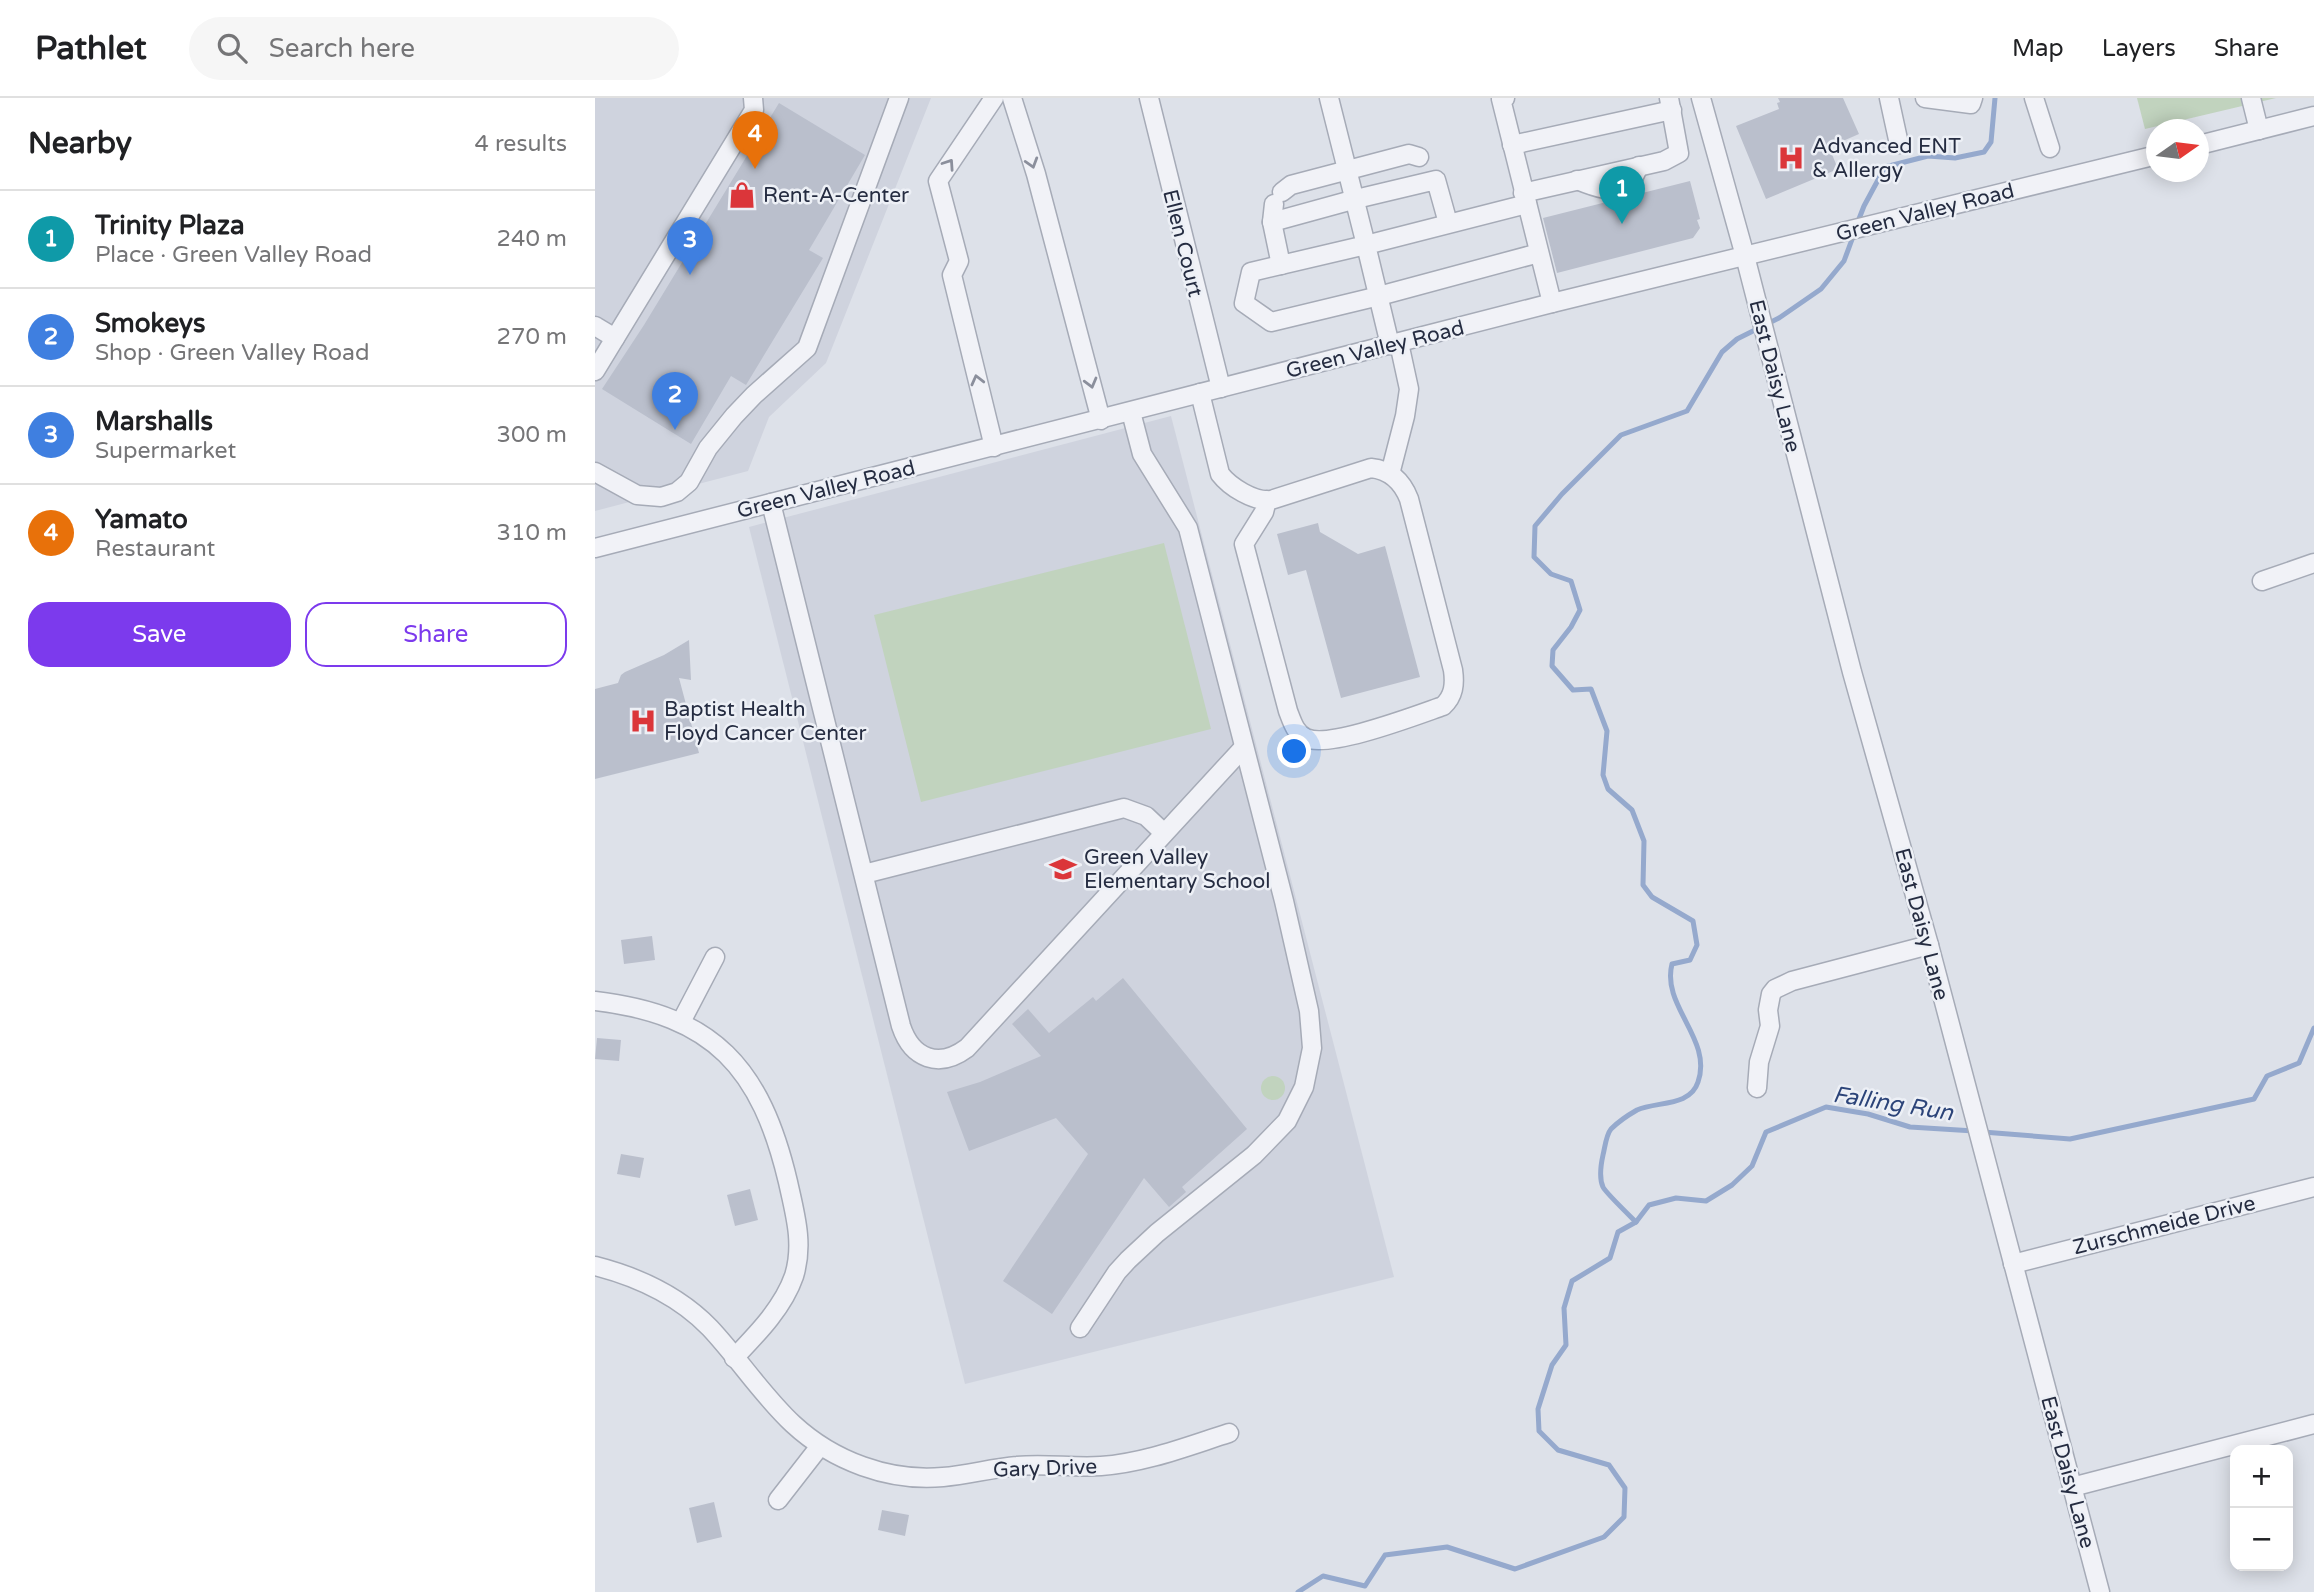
<!DOCTYPE html>
<meta charset="utf-8">
<style>
body{margin:0;font-family:"Varela Round",sans-serif;background:#f6f6f6;color:#202124}
.controls{position:absolute;right:21px;bottom:21px;display:grid;overflow:hidden;border-radius:14px;box-shadow:0 4px 18px #0003}
.controls button{width:63px;height:63px;display:grid;place-items:center;padding:0;border:0;border-bottom:2px solid #e0e0e0;background:#fff;color:#202124;font:35px sans-serif}
.compass{position:absolute;left:1551px;top:21px;width:63px;height:63px;border-radius:50%;background:#fff;box-shadow:0 4px 18px #0003;rotate:76deg}
.you{position:absolute;left:700px;top:654px;width:24px;height:24px;margin:-18px;border:5px solid #fff;border-radius:50%;background:#1a73e8;box-shadow:0 0 0 10px #1a73e833}
.badge{display:grid;place-items:center;width:46px;height:46px;border-radius:50%;background:#7c3aed;color:#fff;font-size:23px;font-weight:700}
.pin{position:absolute;translate:-50% -58px;filter:drop-shadow(0 2px 4px #0008)}
.pin::after{content:'';position:absolute;top:37px;width:24px;height:21px;background:inherit;clip-path:polygon(0 0,100% 0,50% 100%)}
.list{margin:0;padding:0;list-style:none}
h2{display:flex;justify-content:space-between;align-items:center;height:91px;margin:0;padding:0 28px;font-size:30px}
h2 small{font-size:23px;font-weight:400;color:#757577}
.list li{display:grid;grid-template-columns:46px 1fr auto;gap:21px;align-items:center;box-sizing:border-box;height:98px;padding:0 28px;border-top:2px solid #e0e0e0}
.list b{display:block;font-size:26px;white-space:nowrap}
.list p{margin:0;font-size:23px;white-space:nowrap;color:#757577}
.list em{font-size:23px;font-style:normal;color:#757577}
.actions{display:flex;gap:14px;padding:21px 28px}
.actions a{flex:1;padding:16px 0;border:2px solid #7c3aed;border-radius:21px;text-align:center;font-size:24px;color:#7c3aed}
.actions .main{background:#7c3aed;color:#fff}
.icon{flex:none;width:38px;height:38px;fill:none;stroke:currentColor;stroke-width:2;stroke-linecap:round;stroke-linejoin:round}
.map{position:relative;flex:none;width:1719px;height:1494px;overflow:hidden}
header{display:flex;align-items:center;gap:42px;box-sizing:border-box;height:98px;padding:0 35px;background:#fff;border-bottom:2px solid #e0e0e0}
header strong{font-size:33px}
nav{display:flex;gap:38px;margin-inline-start:auto;font-size:24px}
.search{width:490px;height:63px;background:#f6f6f6;display:flex;align-items:center;gap:18px;box-sizing:border-box;padding:0 24px;border-radius:38px;color:#757577;font-size:26px}
main{display:flex}
aside{flex:1;background:#fff}
.map>svg:first-child{display:block}
</style>
<header>
<strong>Pathlet</strong>
<div class="search"><svg class="icon" aria-label="search" viewBox="0 0 24 24"><circle cx="10" cy="10" r="6"/><path d="M15 15l6 6"/></svg>Search here</div>
<nav><a>Map</a><a>Layers</a><a>Share</a></nav>
</header>
<main>
<aside>
<h2>Nearby<small>4 results</small></h2>
<ul class="list">
<li><span class="badge" style="background:#0f9aa8">1</span><div><b>Trinity Plaza</b><p>Place · Green Valley Road</p></div><em>240 m</em></li>
<li><span class="badge" style="background:#3f7fe0">2</span><div><b>Smokeys</b><p>Shop · Green Valley Road</p></div><em>270 m</em></li>
<li><span class="badge" style="background:#3f7fe0">3</span><div><b>Marshalls</b><p>Supermarket</p></div><em>300 m</em></li>
<li><span class="badge" style="background:#e8710a">4</span><div><b>Yamato</b><p>Restaurant</p></div><em>310 m</em></li>
</ul>
<div class="actions"><a class="main">Save</a><a>Share</a></div>
</aside>
<div class="map">
<svg width="1719" height="1494" viewBox="0 0 1719 1494">
<rect width="100%" height="100%" fill="#dde1e9"/>
<g fill="#cfd3de">
<path d="M0,0h336l-105,265 -57,54 -21,54 -153,40z"/>
<path d="M576,318l223,861 -429,107 -216,-857z"/>
</g>
<g fill="#c1d3be">
<path d="M1542,0h139l-131,31z"/>
<path d="M569,445l47,186 -290,73 -47,-187z"/>
<circle cx="678" cy="990" r="12"/>
</g>
<g fill="none" stroke-linecap="round" stroke-linejoin="round">
<g stroke="#95a9cd" stroke-width="5">
<path d="M1262,126l7,-18 21,-39 43,-11 27,2 29,-6 7,-10 4,-44"/>
<path d="M1388,1034l87,7 184,-40 13,-23 32,-13 15,-35"/>
<path d="M1041,1124c-7,-7 -30,-29 -33,-35 -4,-9 -2,-23 0,-32 2,-8 3,-20 8,-26 6,-6 19,-15 26,-19 20,-9 53,-3 61,-28 15,-43 -37,-76 -26,-118l18,-4 7,-15 -4,-24 -41,-24 -9,-12 1,-44 -12,-31 -24,-21 -5,-14 4,-44 -16,-42 -18,1 -21,-24 1,-16 18,-23 9,-17 -9,-29 -20,-7 -17,-17 1,-31 27,-32 59,-59 66,-24 35,-59 15,-13 42,-21 42,-29 23,-28 10,-27"/>
<path d="M703,1494l25,-16 42,10 20,-31 62,-8 68,22 89,-32 20,-20 1,-29 -16,-23 -51,-15 -19,-19 -1,-22 14,-44 14,-20 -2,-37 8,-27 38,-23 8,-26 18,-10 13,-17 27,-7 30,3 26,-16 20,-19 14,-34 60,-25 42,7 42,13 64,4"/>
</g>
</g>
<g fill="#babfcc">
<path d="M1183,0h65l16,36 -30,13 9,22 -72,30 -30,-73 43,-17 -2,-6 3,-1z"/>
<path d="M184,5l86,52 -56,95 14,8 -77,127 -15,-9 -40,68 -89,-55 42,-64z"/>
<path d="M1095,83l10,38 -3,1 3,8 -7,10 -136,35 -14,-55z"/>
<path d="M723,425l2,9 38,22 27,-8 35,131 -79,21 -35,-128 -18,5 -11,-41z"/>
<path d="M94,542l2,40 -12,-2 20,75 -104,26v-90l23,-6 3,-8 4,-3 39,-17z"/>
<path d="M57,838l3,24 -31,4 -3,-24z"/>
<path d="M528,880l124,151 -65,58 4,5 -17,15 -25,-29 -92,136 -49,-33 85,-127 -32,-36 -87,33 -22,-59 33,-10 61,-26 -29,-32 16,-15 21,24 44,-36 3,4z"/>
<path d="M2,940l24,2 -2,21 -24,-2z"/>
<path d="M26,1056l23,4 -4,20 -23,-4z"/>
<path d="M155,1091l8,31 -23,6 -8,-31z"/>
<path d="M119,1404l8,35 -25,6 -8,-35z"/>
<path d="M287,1412l27,5 -4,21 -27,-6z"/>
</g>
<g fill="none" stroke-linecap="round" stroke-linejoin="round">
<defs>
<g id="minor">
<path d="M399,0l-56,83 21,80 -7,14 42,172"/>
<path d="M417,0l24,76 65,246"/>
<path d="M554,0l72,290"/>
<path d="M734,0l37,147 -115,27 -7,31 27,19 108,-26 160,-43"/>
<path d="M910,0l-4,1 51,204"/>
<path d="M1106,0l44,158 107,416 77,273 171,647"/>
<path d="M1294,0l10,46"/>
<path d="M1330,0l46,6 2,-6"/>
<path d="M1439,0l16,50"/>
<path d="M1656,0l8,32"/>
<path d="M917,47l160,-35"/>
<path d="M1604,47l115,-29"/>
<path d="M982,82c22,9 30,12 53,5l9,-19"/>
<path d="M687,94l9,-7 118,-31 10,3"/>
<path d="M928,95l141,-32 15,-8 -10,-55"/>
<path d="M679,106l-2,18 9,43"/>
<path d="M677,124l84,-23 80,-19 12,43"/>
<path d="M0,228l20,12"/>
<path d="M795,247l-24,-100 161,-41"/>
<path d="M0,273l159,-261 -1,-12"/>
<path d="M605,295l20,81c10,13 34,28 51,26l100,-32c19,2 31,13 38,31l44,171c2,14 1,26 -10,36 -26,9 -114,43 -137,32 -11,-5 -14,-17 -18,-27l-44,-167 20,-32 3,-12"/>
<path d="M0,374l42,23 24,2 16,-5 12,-10 19,-34 26,-32 20,-21 53,-47 92,-250"/>
<path d="M795,376l15,-58 4,-27 -10,-46"/>
<path d="M176,405l130,523c11,33 38,43 66,22l276,-300"/>
<path d="M0,450l957,-245 605,-148"/>
<path d="M1667,483l52,-18"/>
<path d="M269,776l260,-66 22,8 18,17"/>
<path d="M0,903c119,14 166,67 193,181 7,32 16,62 6,94 -11,32 -38,59 -60,82"/>
<path d="M86,924l34,-65"/>
<path d="M1162,990l2,-26 11,-36 -2,-16 3,-16 4,-5 17,-8 137,-36"/>
<path d="M1418,1166l301,-77"/>
<path d="M0,1168c43,11 84,30 115,62 29,31 52,67 83,96 40,37 96,58 150,53 25,-2 49,-9 74,-11 28,-3 56,2 84,0 44,-3 87,-20 128,-33"/>
<path d="M485,1230l37,-56 11,-12 29,-27 97,-78 33,-34 17,-34 8,-39 -3,-37 -25,-110 -96,-373 -46,-74 -11,-42"/>
<path d="M1477,1389l242,-63"/>
<path d="M183,1402l42,-54"/>
</g>
</defs>
<use href="#minor" stroke="#a6abb7" stroke-width="21"/>
<use href="#minor" stroke="#f1f2f7" stroke-width="18"/>
</g>
<defs><path id="oneway-chevron" d="M-2-3.5L2.5 0L-2 3.5" fill="none" stroke-width="1.6" stroke-linecap="round" stroke-linejoin="round" transform="scale(1.75)"/></defs>
<g stroke="#8b8f9c">
<use href="#oneway-chevron" transform="translate(437 65) rotate(73)"/>
<use href="#oneway-chevron" transform="translate(354 66) rotate(-56)"/>
<use href="#oneway-chevron" transform="translate(382 282) rotate(-104)"/>
<use href="#oneway-chevron" transform="translate(496 285) rotate(75)"/>
</g>
<defs>
<symbol id="hospital-bare" viewBox="-9 -9 18 18"><path d="M-5-5h3v3.5h4V-5h3V5h-3V1.5h-4V5h-3Z" fill="#db363a" stroke="#edf0f6" stroke-width="2.5" paint-order="stroke"/></symbol>
<symbol id="shop-bare" viewBox="-9 -9 18 18"><path d="M-5-2.5h2.3a2.7 3.5 0 0 1 5.4 0H5L5.5 6h-11ZM-1.5-2.5h3a1.5 2.3 0 0 0-3 0Z" fill="#db363a" stroke="#edf0f6" stroke-width="2.5" paint-order="stroke"/></symbol>
<symbol id="school-bare" viewBox="-9 -9 18 18"><path d="M0-5L7-2L0 1L-7-2ZM-4 1L0 2.5L4 1V4Q0 6-4 4Z" fill="#db363a" stroke="#edf0f6" stroke-width="2.5" paint-order="stroke"/></symbol>
</defs>
<g fill-rule="evenodd">
<use href="#hospital-bare" x="1177" y="41" width="38" height="38"/>
<use href="#shop-bare" x="128" y="78" width="38" height="38"/>
<use href="#hospital-bare" x="29" y="604" width="38" height="38"/>
<use href="#school-bare" x="449" y="752" width="38" height="38"/>
</g>
<g text-anchor="middle" stroke-width="5" stroke-linejoin="round" paint-order="stroke">
<g font-size="21" fill="#252c41" stroke="#edf0f6" text-anchor="start">
<text x="1217" y="55">Advanced ENT<tspan x="1217" dy="24">&amp; Allergy</tspan></text>
<text x="168" y="104">Rent-A-Center</text>
<text x="69" y="618">Baptist Health<tspan x="69" dy="24">Floyd Cancer Center</tspan></text>
<text x="489" y="766">Green Valley<tspan x="489" dy="24">Elementary School</tspan></text>
</g>
<g font-size="21" fill="#252c41" stroke="#edf0f6">
<text transform="translate(1330 114) rotate(-14)" y="7">Green Valley Road</text>
<text transform="translate(588 145) rotate(76)" y="7">Ellen Court</text>
<text transform="translate(780 251) rotate(-14)" y="7">Green Valley Road</text>
<text transform="translate(1180 278) rotate(76)" y="7">East Daisy Lane</text>
<text transform="translate(231 391) rotate(-14)" y="7">Green Valley Road</text>
<text transform="translate(1327 826) rotate(75)" y="7">East Daisy Lane</text>
<text transform="translate(1569 1127) rotate(-14)" y="7">Zurschmeide Drive</text>
<text transform="translate(450 1370) rotate(-2)" y="7">Gary Drive</text>
<text transform="translate(1473 1374) rotate(75)" y="7">East Daisy Lane</text>
</g>
<g font-size="23" font-style="italic" fill="#2c4479" stroke="#edf0f6">
<text transform="translate(1298 1005) rotate(9)" y="8">Falling Run</text>
</g>
</g>
</svg>
<div class="controls">
<button>+</button>
<button>−</button>
</div>
<svg class="compass" viewBox="-18 -18 36 36"><path d="M0-13l5 13h-10z" fill="#e53935"/><path d="M0 13l5-13h-10z" fill="#757577"/></svg>
<div class="you"></div>
<div class="pin badge" style="left:1027px;top:126px;background:#0f9aa8">1</div>
<div class="pin badge" style="left:80px;top:332px;background:#3f7fe0">2</div>
<div class="pin badge" style="left:95px;top:177px;background:#3f7fe0">3</div>
<div class="pin badge" style="left:160px;top:71px;background:#e8710a">4</div>
</div>
</main>
